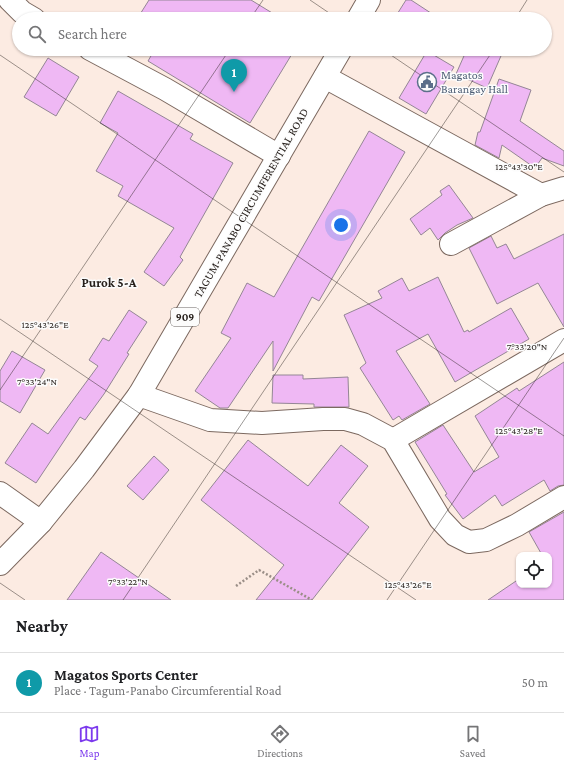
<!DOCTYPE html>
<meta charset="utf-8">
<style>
body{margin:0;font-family:"Crimson Pro",serif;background:#f6f6f6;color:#202124}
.controls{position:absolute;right:12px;bottom:12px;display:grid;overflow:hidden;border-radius:8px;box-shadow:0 1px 3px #0004}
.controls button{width:36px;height:36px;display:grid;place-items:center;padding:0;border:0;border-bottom:1px solid #e0e0e0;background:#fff;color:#202124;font:20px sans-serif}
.you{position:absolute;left:341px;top:225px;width:14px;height:14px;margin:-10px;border:3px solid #fff;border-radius:50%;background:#1a73e8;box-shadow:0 0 0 6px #1a73e833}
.badge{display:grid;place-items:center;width:26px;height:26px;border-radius:50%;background:#7c3aed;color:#fff;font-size:13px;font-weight:700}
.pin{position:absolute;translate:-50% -33px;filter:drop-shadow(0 1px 2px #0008)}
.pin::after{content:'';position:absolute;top:21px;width:14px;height:12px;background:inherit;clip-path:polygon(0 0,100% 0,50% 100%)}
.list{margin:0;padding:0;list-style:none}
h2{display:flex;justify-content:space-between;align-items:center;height:52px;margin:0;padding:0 16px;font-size:17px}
h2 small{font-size:13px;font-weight:400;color:#757577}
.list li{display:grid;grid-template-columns:26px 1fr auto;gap:12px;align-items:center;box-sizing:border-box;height:60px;padding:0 16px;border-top:1px solid #e0e0e0}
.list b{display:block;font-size:15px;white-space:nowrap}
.list p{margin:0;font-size:13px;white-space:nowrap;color:#757577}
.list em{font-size:13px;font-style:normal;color:#757577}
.icon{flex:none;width:22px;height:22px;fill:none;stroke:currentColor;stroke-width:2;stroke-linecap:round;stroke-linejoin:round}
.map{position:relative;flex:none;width:564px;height:600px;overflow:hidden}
.search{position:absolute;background:#fff;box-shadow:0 1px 3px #0004;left:12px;right:12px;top:12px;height:44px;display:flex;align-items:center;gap:10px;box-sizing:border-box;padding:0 14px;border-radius:22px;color:#757577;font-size:15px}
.sheet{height:112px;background:#fff}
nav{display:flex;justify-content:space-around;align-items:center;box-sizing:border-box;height:56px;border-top:1px solid #e0e0e0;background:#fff;font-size:11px;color:#757577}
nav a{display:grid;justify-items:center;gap:2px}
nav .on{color:#7c3aed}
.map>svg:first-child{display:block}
</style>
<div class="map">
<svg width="564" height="600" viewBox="0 0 564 600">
<rect width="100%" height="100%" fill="#fcebe2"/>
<g fill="#efb8f4" stroke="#948695">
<path d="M149,0h102l31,19h-145z"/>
<path d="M406,0h5l29,19h-46z"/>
<path d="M155,49h140l-45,74 -102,-62z"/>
<path d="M467,49h37l-17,39 -31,-14z"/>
<path d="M427,51l27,16 -28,47 -27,-16z"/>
<path d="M48,58l31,19 -23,39 -32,-19z"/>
<path d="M499,79l32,11 -11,31 44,30v15l-22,-8 -7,10 -33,-23 -3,13 -24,-13 3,-13h2z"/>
<path d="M118,91l75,43 -3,5 43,24 -53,94 3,3 -19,26 -20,-14 30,-44 -56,-32 5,-10 -27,-15 22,-38 -18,-10z"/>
<path d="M369,131l36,21 -86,149 -7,-4 -39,74v-30l-45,67h-8l-25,-17 36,-53 -10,-5 26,-50 27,14z"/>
<path d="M449,185l24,33 -16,7 -12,8 -7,7 -8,-12 -9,7 -11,-16 32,-24 -2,-4z"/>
<path d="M564,234v93l-26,-44 -41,21 -28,-56 22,-12 6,12 9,-4 8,15z"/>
<path d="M438,277l26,55 4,-2 1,2 42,-24 18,31 -74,43 -27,-48 -32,17 34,53 -28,16 -3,-4 -6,4 -33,-52 6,-5 -22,-48 38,-17 -4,-7 24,-13 7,13z"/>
<path d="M129,310l18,12 -20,31 2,1 -25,40 -19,26 -5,-3 -44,66 -31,-20 27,-40 16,11 50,-68 -9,-6 14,-22 6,3z"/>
<path d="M12,351l33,19 -25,43 -20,-12v-30z"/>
<path d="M564,362v123l-6,1 -8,5 -6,-11 -42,26 -7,-11 -32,24 -18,-24 2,-1 -32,-52 28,-17 31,47 25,-15 -24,-41 42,-28 2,3z"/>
<path d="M273,375h30v4l45,-2 1,30h-35v-3l-42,-1z"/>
<path d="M248,440l60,46 33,-41 27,21 -29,37 30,24 -57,73h-56l28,-35 -83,-65z"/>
<path d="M154,456l15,14 -26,30 -16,-14z"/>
<path d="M564,512v88h-76l31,-21v6h30v-30h-7l-13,-23z"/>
<path d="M101,552l70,48h-104z"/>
</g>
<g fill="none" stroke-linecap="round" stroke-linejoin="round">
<defs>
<g id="minor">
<path d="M10,0l12,12 12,7"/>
<path d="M90,49l75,40 114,67"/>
<path d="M325,77l216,118"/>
<path d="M451,244l90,-49 23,-7"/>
<path d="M139,395l71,25 52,3 61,-4h22l18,5 30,16 47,79 15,16 14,7 17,-2 31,-15 47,-28"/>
<path d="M393,440l171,-100"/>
<path d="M0,493l41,29"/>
</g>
<g id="highway">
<path d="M358,19l11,-19"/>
<path d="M0,564l41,-42 43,-53 55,-74 202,-346"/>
</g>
</defs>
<use href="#minor" stroke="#7c6960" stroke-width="24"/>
<use href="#highway" stroke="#7c6960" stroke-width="24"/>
<path stroke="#9a8e87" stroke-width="2.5" stroke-dasharray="2 2" stroke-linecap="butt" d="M236,586l23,-16 53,30"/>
<use href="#minor" stroke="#fff" stroke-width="22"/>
<use href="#highway" stroke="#fff" stroke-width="22"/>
</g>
<path fill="none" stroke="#261f1b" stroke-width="1" stroke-opacity="0.45" d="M310,0l28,19M250,19l13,-19M515,19l12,-19M382,49l182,123M0,55l564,381M0,319l416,281M0,390l230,-341M0,583l25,17M123,600l371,-551M387,600l177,-262"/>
<defs>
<symbol id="civic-ring" viewBox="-11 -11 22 22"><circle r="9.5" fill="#fcfcfc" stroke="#5c6f8a" stroke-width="1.5"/><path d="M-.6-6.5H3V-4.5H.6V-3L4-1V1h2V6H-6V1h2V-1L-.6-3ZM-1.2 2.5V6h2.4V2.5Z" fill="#5c6f8a"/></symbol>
</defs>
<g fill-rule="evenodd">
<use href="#civic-ring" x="416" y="71" width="22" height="22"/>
</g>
<g text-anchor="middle" stroke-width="3" stroke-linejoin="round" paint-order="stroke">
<rect fill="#fcfcfc" stroke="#66615e" stroke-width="1" x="171" y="308" width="28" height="18" rx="3"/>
<g font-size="11" font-weight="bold" fill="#261f1b">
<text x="185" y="321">909</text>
</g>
<g font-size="12" fill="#4e5e75" stroke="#fcfcfc" text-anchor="start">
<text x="441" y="79">Magatos<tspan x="441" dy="14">Barangay Hall</tspan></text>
</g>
<g font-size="12" fill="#261f1b" stroke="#fcfcfc">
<text transform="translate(251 203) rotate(-60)" y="4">TAGUM-PANABO CIRCUMFERENTIAL ROAD</text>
</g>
<g font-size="13" font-weight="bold" fill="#261f1b" stroke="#fcfcfc">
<text x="109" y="287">Purok 5-A</text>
</g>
</g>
<g font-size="10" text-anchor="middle" fill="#261f1b" stroke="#fcfcfc" stroke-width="3" stroke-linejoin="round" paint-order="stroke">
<text x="519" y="170">125°43'30"E</text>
<text x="45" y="328">125°43'26"E</text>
<text x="527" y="350">7°33'20"N</text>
<text x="37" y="385">7°33'24"N</text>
<text x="519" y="434">125°43'28"E</text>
<text x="128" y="585">7°33'22"N</text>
<text x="408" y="588">125°43'26"E</text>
</g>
</svg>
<div class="controls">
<button><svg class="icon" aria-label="locate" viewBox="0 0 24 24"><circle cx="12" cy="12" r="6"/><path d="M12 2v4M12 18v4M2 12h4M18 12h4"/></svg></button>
</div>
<div class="you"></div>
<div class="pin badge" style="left:234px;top:92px;background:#0f9aa8">1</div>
<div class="search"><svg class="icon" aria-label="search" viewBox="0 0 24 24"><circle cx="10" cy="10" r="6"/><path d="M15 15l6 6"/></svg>Search here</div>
</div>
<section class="sheet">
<h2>Nearby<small></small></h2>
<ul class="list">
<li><span class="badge" style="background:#0f9aa8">1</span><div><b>Magatos Sports Center</b><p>Place · Tagum-Panabo Circumferential Road</p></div><em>50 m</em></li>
</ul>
</section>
<nav>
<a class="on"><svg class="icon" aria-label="map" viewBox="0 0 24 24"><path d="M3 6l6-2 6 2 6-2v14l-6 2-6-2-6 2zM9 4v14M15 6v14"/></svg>Map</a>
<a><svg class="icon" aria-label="directions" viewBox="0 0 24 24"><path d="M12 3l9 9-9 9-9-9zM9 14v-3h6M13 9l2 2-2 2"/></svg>Directions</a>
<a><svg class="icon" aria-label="saved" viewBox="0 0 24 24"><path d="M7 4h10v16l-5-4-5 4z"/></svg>Saved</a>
</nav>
